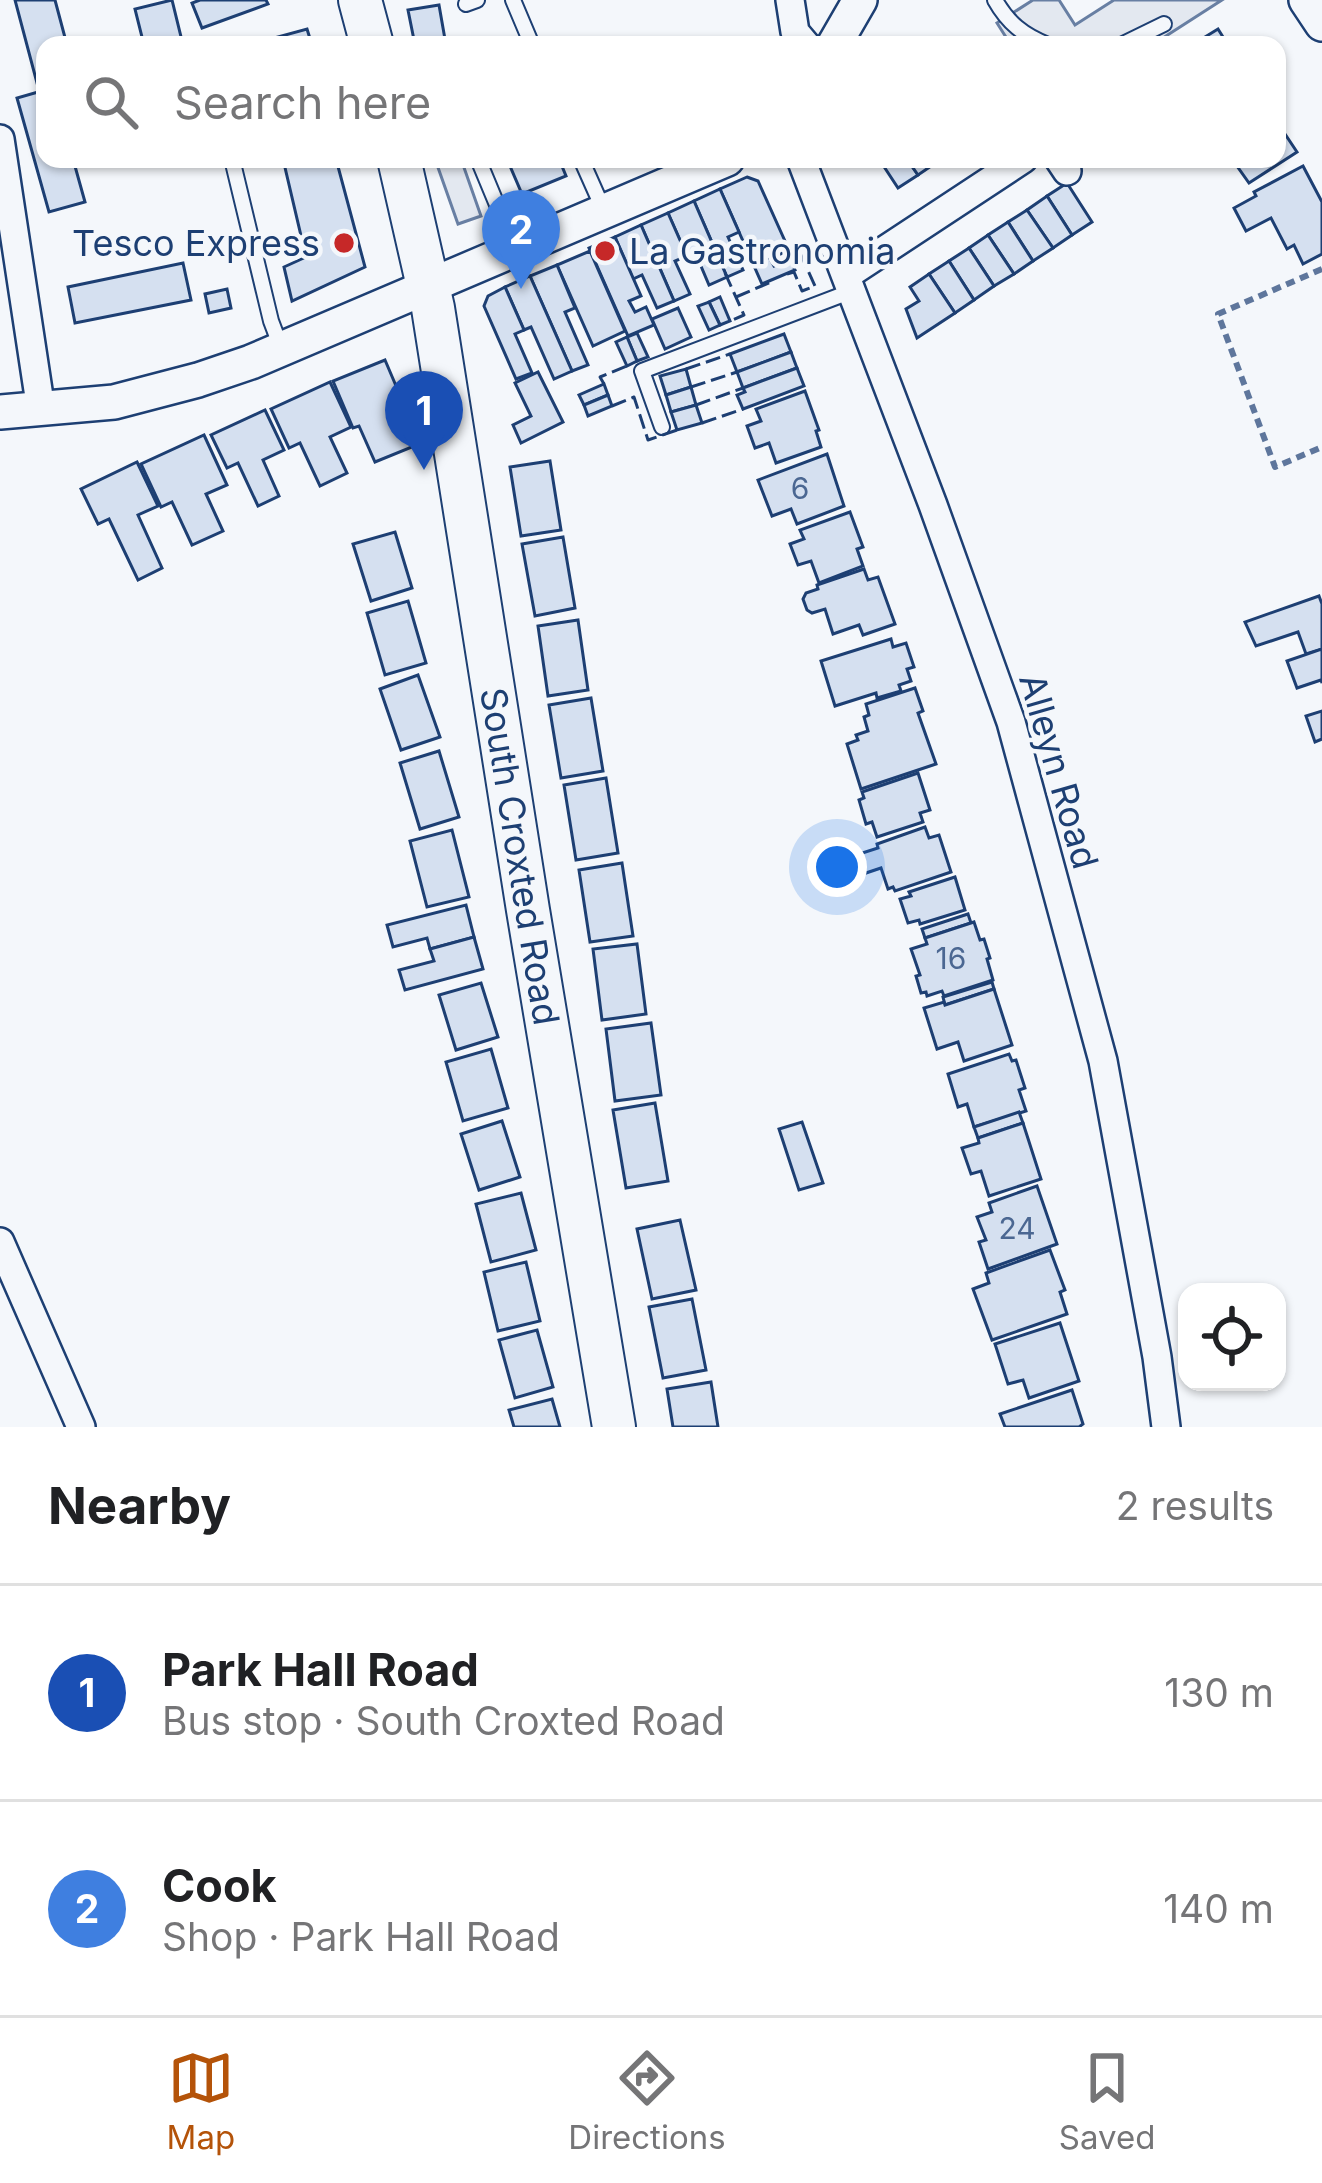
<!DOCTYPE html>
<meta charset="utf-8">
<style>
body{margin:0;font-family:Inter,sans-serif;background:#f2f2f2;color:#202124}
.controls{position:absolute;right:36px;bottom:36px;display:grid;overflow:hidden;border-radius:24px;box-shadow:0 3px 9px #0004}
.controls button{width:108px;height:108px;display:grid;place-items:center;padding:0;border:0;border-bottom:3px solid #e0e0e0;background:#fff;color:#202124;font:60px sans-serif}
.you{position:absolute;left:837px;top:867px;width:42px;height:42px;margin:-30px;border:9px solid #fff;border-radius:50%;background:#1a73e8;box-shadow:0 0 0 18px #1a73e833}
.badge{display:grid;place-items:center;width:78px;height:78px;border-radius:50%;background:#b45309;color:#fff;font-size:39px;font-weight:700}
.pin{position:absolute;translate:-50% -99px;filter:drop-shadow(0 3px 6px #0008)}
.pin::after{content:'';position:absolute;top:63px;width:42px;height:36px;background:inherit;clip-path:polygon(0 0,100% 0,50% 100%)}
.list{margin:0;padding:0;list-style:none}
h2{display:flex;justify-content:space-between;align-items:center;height:156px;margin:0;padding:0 48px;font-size:51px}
h2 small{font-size:39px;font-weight:400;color:#757577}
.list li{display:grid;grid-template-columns:78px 1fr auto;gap:36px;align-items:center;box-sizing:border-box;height:216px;padding:0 48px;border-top:3px solid #e0e0e0}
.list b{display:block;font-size:45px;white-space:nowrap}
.list p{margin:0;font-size:39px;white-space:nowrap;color:#757577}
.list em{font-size:39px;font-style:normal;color:#757577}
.icon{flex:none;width:66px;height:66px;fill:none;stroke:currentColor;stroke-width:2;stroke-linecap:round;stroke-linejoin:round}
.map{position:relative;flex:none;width:1322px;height:1427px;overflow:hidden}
.search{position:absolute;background:#fff;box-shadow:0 3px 9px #0004;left:36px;right:36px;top:36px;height:132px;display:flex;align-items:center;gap:30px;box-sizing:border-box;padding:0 42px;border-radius:24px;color:#757577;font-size:45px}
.sheet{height:588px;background:#fff}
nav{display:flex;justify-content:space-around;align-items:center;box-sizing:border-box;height:168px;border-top:3px solid #e0e0e0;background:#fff;font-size:33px;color:#757577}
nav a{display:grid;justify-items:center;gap:6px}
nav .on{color:#b45309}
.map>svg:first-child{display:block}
</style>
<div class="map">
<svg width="1322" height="1427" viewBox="0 0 1322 1427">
<rect width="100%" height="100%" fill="#f4f7fb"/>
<g fill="#e3e8f0" stroke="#687fa3" stroke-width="3">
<path d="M1033,0h26l16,25 39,-25h108l-70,45h-141l-14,-22z"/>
<path d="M435,159h26l20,57 -23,8z"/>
</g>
<g fill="#d5e0f0" stroke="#1d3f73" stroke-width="3">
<path d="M15,0h40l12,45h-22v36l-8,2z"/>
<path d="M172,0l11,45h-39l-9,-36z"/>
<path d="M200,0h66l2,4 -66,24 -10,-25z"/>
<path d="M439,5l7,40h-31l-7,-35z"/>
<path d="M307,29l5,16h-36l-2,-7z"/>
<path d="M1218,29l10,16h-36z"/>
<path d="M45,90v69h28l12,43 -36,10 -32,-114z"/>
<path d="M1277,122l20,30 -48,31 -12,-17 5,-4 -2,-3h37z"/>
<path d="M283,159h53l29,108 -73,34 -8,-34 22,-10z"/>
<path d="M507,159h52l7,17 -44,18z"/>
<path d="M879,159h28l11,16 -20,13z"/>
<path d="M907,159h28l2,3 -19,13z"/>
<path d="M1303,166l19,36v52l-19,10 -9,-19 -7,4 -16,-31 -25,13 -12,-23 22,-12 -2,-4z"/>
<path d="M747,177l11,4 31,69 -19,9 4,7 16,-7 5,11 -33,14 -42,-95z"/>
<path d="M1067,183l25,39 -20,13 -25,-39z"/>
<path d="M720,189l19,43 -11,5 15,33 -16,7 -33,-76z"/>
<path d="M1047,196l25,39 -19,13 -26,-38z"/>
<path d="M694,201l33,76 -18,8 -14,-33 -8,4 -19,-43z"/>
<path d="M1027,210l26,38 -20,13 -25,-39z"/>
<path d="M668,213l19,43 -12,5 15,33 -16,7 -33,-76z"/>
<path d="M1008,222l25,39 -19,13 -26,-39z"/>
<path d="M641,225l33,76 -17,7 -15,-33 -9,4 -18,-42z"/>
<path d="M988,235l26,39 -20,12 -25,-38z"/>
<path d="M615,237l26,59 -12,5 6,11 11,-5 8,18 -26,11 -39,-88z"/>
<path d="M969,248l25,38 -20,14 -25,-39z"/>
<path d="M590,251l35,80 -32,15 -36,-81z"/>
<path d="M949,261l25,39 -19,13 -26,-39z"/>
<path d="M183,263l8,37 -116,23 -7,-36z"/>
<path d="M557,265l18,43 -10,4 23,53 -16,6 -42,-95z"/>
<path d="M929,274l26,39 -38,25 -11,-29 13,-8 -9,-14z"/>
<path d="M530,276l42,95 -18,8 -23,-52 -7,3 -19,-43z"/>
<path d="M505,287l19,43 -9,4 17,39 -16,6 -32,-73 4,-10z"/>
<path d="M227,289l4,19 -22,5 -4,-19z"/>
<path d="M720,297l10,24 -10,4 -11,-23z"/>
<path d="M709,302l11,23 -11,5 -11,-24z"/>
<path d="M678,308l13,29 -26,12 -13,-30z"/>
<path d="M637,333l11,24 -11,4 -10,-24z"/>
<path d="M784,334l7,18 -54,20 -7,-18z"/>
<path d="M627,337l10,24 -10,5 -11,-24z"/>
<path d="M791,352l6,16 -54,20 -6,-16z"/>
<path d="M385,360l20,47 -8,4 15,36 -37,15 -16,-36 -6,2 -20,-47z"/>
<path d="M797,368l7,18 -61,23 -6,-14 8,-3 -2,-4z"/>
<path d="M686,369l5,18 -25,8 -6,-19z"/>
<path d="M538,372l25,50 -42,21 -8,-18 18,-9 -16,-33z"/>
<path d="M330,382l21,45 -21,10 17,36 -27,13 -20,-43 -11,5 -18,-39z"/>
<path d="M604,384l4,11 -24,10 -5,-10z"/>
<path d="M691,387l5,18 -25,7 -5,-17z"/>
<path d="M805,391l14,39 -3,1 5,16 -45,16 -7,-20 -14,5 -8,-22 14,-5 -5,-12z"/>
<path d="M608,395l4,11 -24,10 -4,-11z"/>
<path d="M696,405l6,18 -25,7 -6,-18z"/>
<path d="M265,410l19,40 -21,10 16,36 -21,10 -20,-43 -11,5 -16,-33z"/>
<path d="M204,435l23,50 -21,9 17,37 -31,14 -20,-43 -11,5 -20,-43z"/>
<path d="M827,454l17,52 -47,18 -6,-15 -19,7 -14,-36z"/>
<path d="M550,461l11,69 -40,6 -11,-69z"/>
<path d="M137,462l21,44 -20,9 24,53 -24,12 -29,-61 -11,5 -17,-35z"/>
<path d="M850,512l13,35 -6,2 6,17 -44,17 -8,-22 -13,4 -8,-21 14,-5 -4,-9z"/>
<path d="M395,532l17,56 -41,13 -18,-57z"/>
<path d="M563,537l12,71 -40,8 -13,-72z"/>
<path d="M864,569l4,11 10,-3 17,47 -32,11 -4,-10 -26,9 -8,-25 -13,4 -5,-3 -4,-11 3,-6 12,-4 -1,-4z"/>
<path d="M1319,596l3,8v45l-16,5 -8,-22 -42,14 -11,-24z"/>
<path d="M408,601l18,62 -41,12 -18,-62z"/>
<path d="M578,620l10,70 -40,6 -10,-70z"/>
<path d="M891,639l2,8 13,-4 8,24 -7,2 4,12 -12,4 2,6 -24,7 -1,-5 -41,13 -14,-45z"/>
<path d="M1322,649v34l-1,-3 -24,8 -10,-27z"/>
<path d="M418,675l22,62 -39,13 -21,-61z"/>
<path d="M915,688l8,23 -5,2 18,51 -75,25 -14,-45 11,-4 -2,-5 12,-4 -4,-14 5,-2 -3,-11z"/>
<path d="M591,698l12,73 -42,7 -12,-73z"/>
<path d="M1322,711v28l-7,3 -9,-26z"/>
<path d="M439,751l20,66 -39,12 -20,-66z"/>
<path d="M918,773l12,37 -10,3 3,9 -46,15 -5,-15 -6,2 -7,-24 5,-2 -2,-6z"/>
<path d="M606,778l12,75 -42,7 -12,-75z"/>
<path d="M925,827l4,11 10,-3 12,37 -56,19 -2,-4 -5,2 -7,-21 -21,7 -7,-19 25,-8 -1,-4z"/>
<path d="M452,830l17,67 -42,10 -17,-66z"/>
<path d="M622,863l11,73 -43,6 -11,-72z"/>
<path d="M955,877l10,33 -45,14 -1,-4 -11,3 -8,-24 11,-3 -2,-4z"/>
<path d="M466,905l8,32 -44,12 -3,-11 -34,9 -6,-22z"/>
<path d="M968,914l3,9 -46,15 -3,-9z"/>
<path d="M974,922l6,18 4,-1 6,19 -3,1 6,21 -49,16 -2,-5 -15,5 -1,-4 -5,1 -5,-17 4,-1 -9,-26 16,-5 -2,-6z"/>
<path d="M474,937l9,32 -78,21 -6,-20 35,-9 -4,-12z"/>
<path d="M637,944l9,70 -44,6 -9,-71z"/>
<path d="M992,982l2,7 -49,16 -2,-8z"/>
<path d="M481,983l17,54 -42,13 -17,-55z"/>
<path d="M994,989l18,56 -48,16 -6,-19 -21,7 -13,-41 20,-6 1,3z"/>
<path d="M651,1023l10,72 -46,6 -9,-72z"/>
<path d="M491,1049l17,59 -45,13 -17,-59z"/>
<path d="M1009,1054l3,7 4,-1 9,28 -6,2 7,21 -52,16 -7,-23 -9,3 -10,-33z"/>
<path d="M655,1103l13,78 -42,7 -13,-78z"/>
<path d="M1019,1112l4,11 -45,15 -4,-11z"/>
<path d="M502,1121l18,56 -41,13 -18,-56z"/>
<path d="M802,1122l21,61 -24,7 -20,-61z"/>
<path d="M1023,1123l18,56 -52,17 -8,-25 -10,3 -9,-26 17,-5 -1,-5z"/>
<path d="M1037,1186l20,58 -69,25 -9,-27 7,-2 -9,-23 15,-5 -3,-9z"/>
<path d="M521,1193l15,57 -45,12 -15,-58z"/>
<path d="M680,1220l16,70 -44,9 -15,-70z"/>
<path d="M1050,1250l15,40 -5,2 7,22 -75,26 -19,-51 16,-6 -3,-10z"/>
<path d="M526,1262l14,59 -42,10 -14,-59z"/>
<path d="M692,1299l14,71 -43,8 -14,-71z"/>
<path d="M1060,1323l19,58 -50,17 -6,-18 -15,4 -13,-40z"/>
<path d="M537,1330l16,57 -38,11 -16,-58z"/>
<path d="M711,1382l7,45h-45l-6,-38z"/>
<path d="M1072,1390l11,34 -4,3h-74l-5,-13z"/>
<path d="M552,1399l8,28h-46l-5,-17z"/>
</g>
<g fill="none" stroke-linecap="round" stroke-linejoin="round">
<defs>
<g id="service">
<path d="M513,0l19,45"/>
<path d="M995,0c13,23 28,35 53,45"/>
<path d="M466,4l11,-4"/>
<path d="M1121,45l43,-21"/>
<path d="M232,159l39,162 11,29"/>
<path d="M478,159l37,89"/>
<path d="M581,159l24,54"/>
<path d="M662,427l-20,-56 210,-80"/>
</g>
<g id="minor">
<path d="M790,0l5,32 11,13"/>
<path d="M0,139l41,271"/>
<path d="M801,159l132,346 78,217 92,339 54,296 9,70"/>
<path d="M1059,159l8,12"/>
<path d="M847,275l176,-116"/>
<path d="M0,1242l81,185"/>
</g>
<g id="tertiary">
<path d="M1306,0l16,24"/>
<path d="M834,45l26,-45"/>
<path d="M0,412l114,-10 84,-22 53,-18 476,-203"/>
</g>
<g id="primary">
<path d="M360,0l12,45"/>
<path id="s1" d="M399,159l34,149 95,602 86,517"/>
</g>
</defs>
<use href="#service" stroke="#1d3f73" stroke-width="18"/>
<use href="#minor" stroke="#1d3f73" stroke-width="32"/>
<use href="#tertiary" stroke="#1d3f73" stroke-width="38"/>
<use href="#primary" stroke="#1d3f73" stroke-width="46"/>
<path stroke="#5e769c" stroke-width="6" stroke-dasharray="9 6" stroke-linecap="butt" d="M1322,269l-104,45 57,153 47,-20"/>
<use href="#service" stroke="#f4f7fb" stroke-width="14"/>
<use href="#minor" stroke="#f4f7fb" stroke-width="27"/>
<use href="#tertiary" stroke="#f4f7fb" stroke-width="33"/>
<use href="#primary" stroke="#f4f7fb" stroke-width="42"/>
<g stroke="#1d3f73" stroke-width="3" stroke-dasharray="15 6" stroke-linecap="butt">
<path d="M725,273l19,42 -14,6"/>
<path d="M787,274l7,-2 8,19 13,-5 -15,-33"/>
<path d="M736,297l35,-15"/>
<path d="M686,369l44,-15"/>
<path d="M604,384l-4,-7 27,-11"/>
<path d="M691,387l46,-15"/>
<path d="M696,405l47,-17"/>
<path d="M612,406l22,-9 14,43 29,-10"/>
<path d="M702,423l41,-14"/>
</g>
</g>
<g fill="#c62828" stroke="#f4f7fb" stroke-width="4.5">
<circle cx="344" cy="243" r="12"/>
<circle cx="605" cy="251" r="12"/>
</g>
<g text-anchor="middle" stroke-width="9" stroke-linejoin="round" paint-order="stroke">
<g font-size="30" fill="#4b6792">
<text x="800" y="499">6</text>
<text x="951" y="969">16</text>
<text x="1017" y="1239">24</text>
</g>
<g font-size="36" fill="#1d3f73" stroke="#f4f7fb" text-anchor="end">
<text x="320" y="256">Tesco Express</text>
<text x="629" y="264" text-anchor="start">La Gastronomia</text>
</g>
<g font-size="36" fill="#1d3f73" stroke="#f4f7fb">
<text transform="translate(1059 771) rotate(74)" y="13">Alleyn Road</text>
<text dy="13" stroke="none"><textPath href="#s1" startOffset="708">South Croxted Road</textPath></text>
</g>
</g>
</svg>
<div class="controls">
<button><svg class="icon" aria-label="locate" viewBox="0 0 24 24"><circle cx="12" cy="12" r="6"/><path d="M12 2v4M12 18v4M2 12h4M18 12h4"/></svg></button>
</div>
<div class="you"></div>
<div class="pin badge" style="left:424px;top:470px;background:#1a4fb4">1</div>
<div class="pin badge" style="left:521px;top:289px;background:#3f7fe0">2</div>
<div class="search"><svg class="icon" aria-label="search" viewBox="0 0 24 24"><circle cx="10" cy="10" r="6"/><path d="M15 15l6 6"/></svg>Search here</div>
</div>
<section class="sheet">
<h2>Nearby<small>2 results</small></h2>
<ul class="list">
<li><span class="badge" style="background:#1a4fb4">1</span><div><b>Park Hall Road</b><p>Bus stop · South Croxted Road</p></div><em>130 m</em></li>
<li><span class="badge" style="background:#3f7fe0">2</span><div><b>Cook</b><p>Shop · Park Hall Road</p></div><em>140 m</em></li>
</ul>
</section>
<nav>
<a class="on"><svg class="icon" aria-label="map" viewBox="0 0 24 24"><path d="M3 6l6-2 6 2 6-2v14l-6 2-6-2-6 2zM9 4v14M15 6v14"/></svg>Map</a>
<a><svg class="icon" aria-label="directions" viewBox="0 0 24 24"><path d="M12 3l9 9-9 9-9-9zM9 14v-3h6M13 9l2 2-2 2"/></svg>Directions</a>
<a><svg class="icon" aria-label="saved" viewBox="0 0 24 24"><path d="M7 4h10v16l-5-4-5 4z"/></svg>Saved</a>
</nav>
